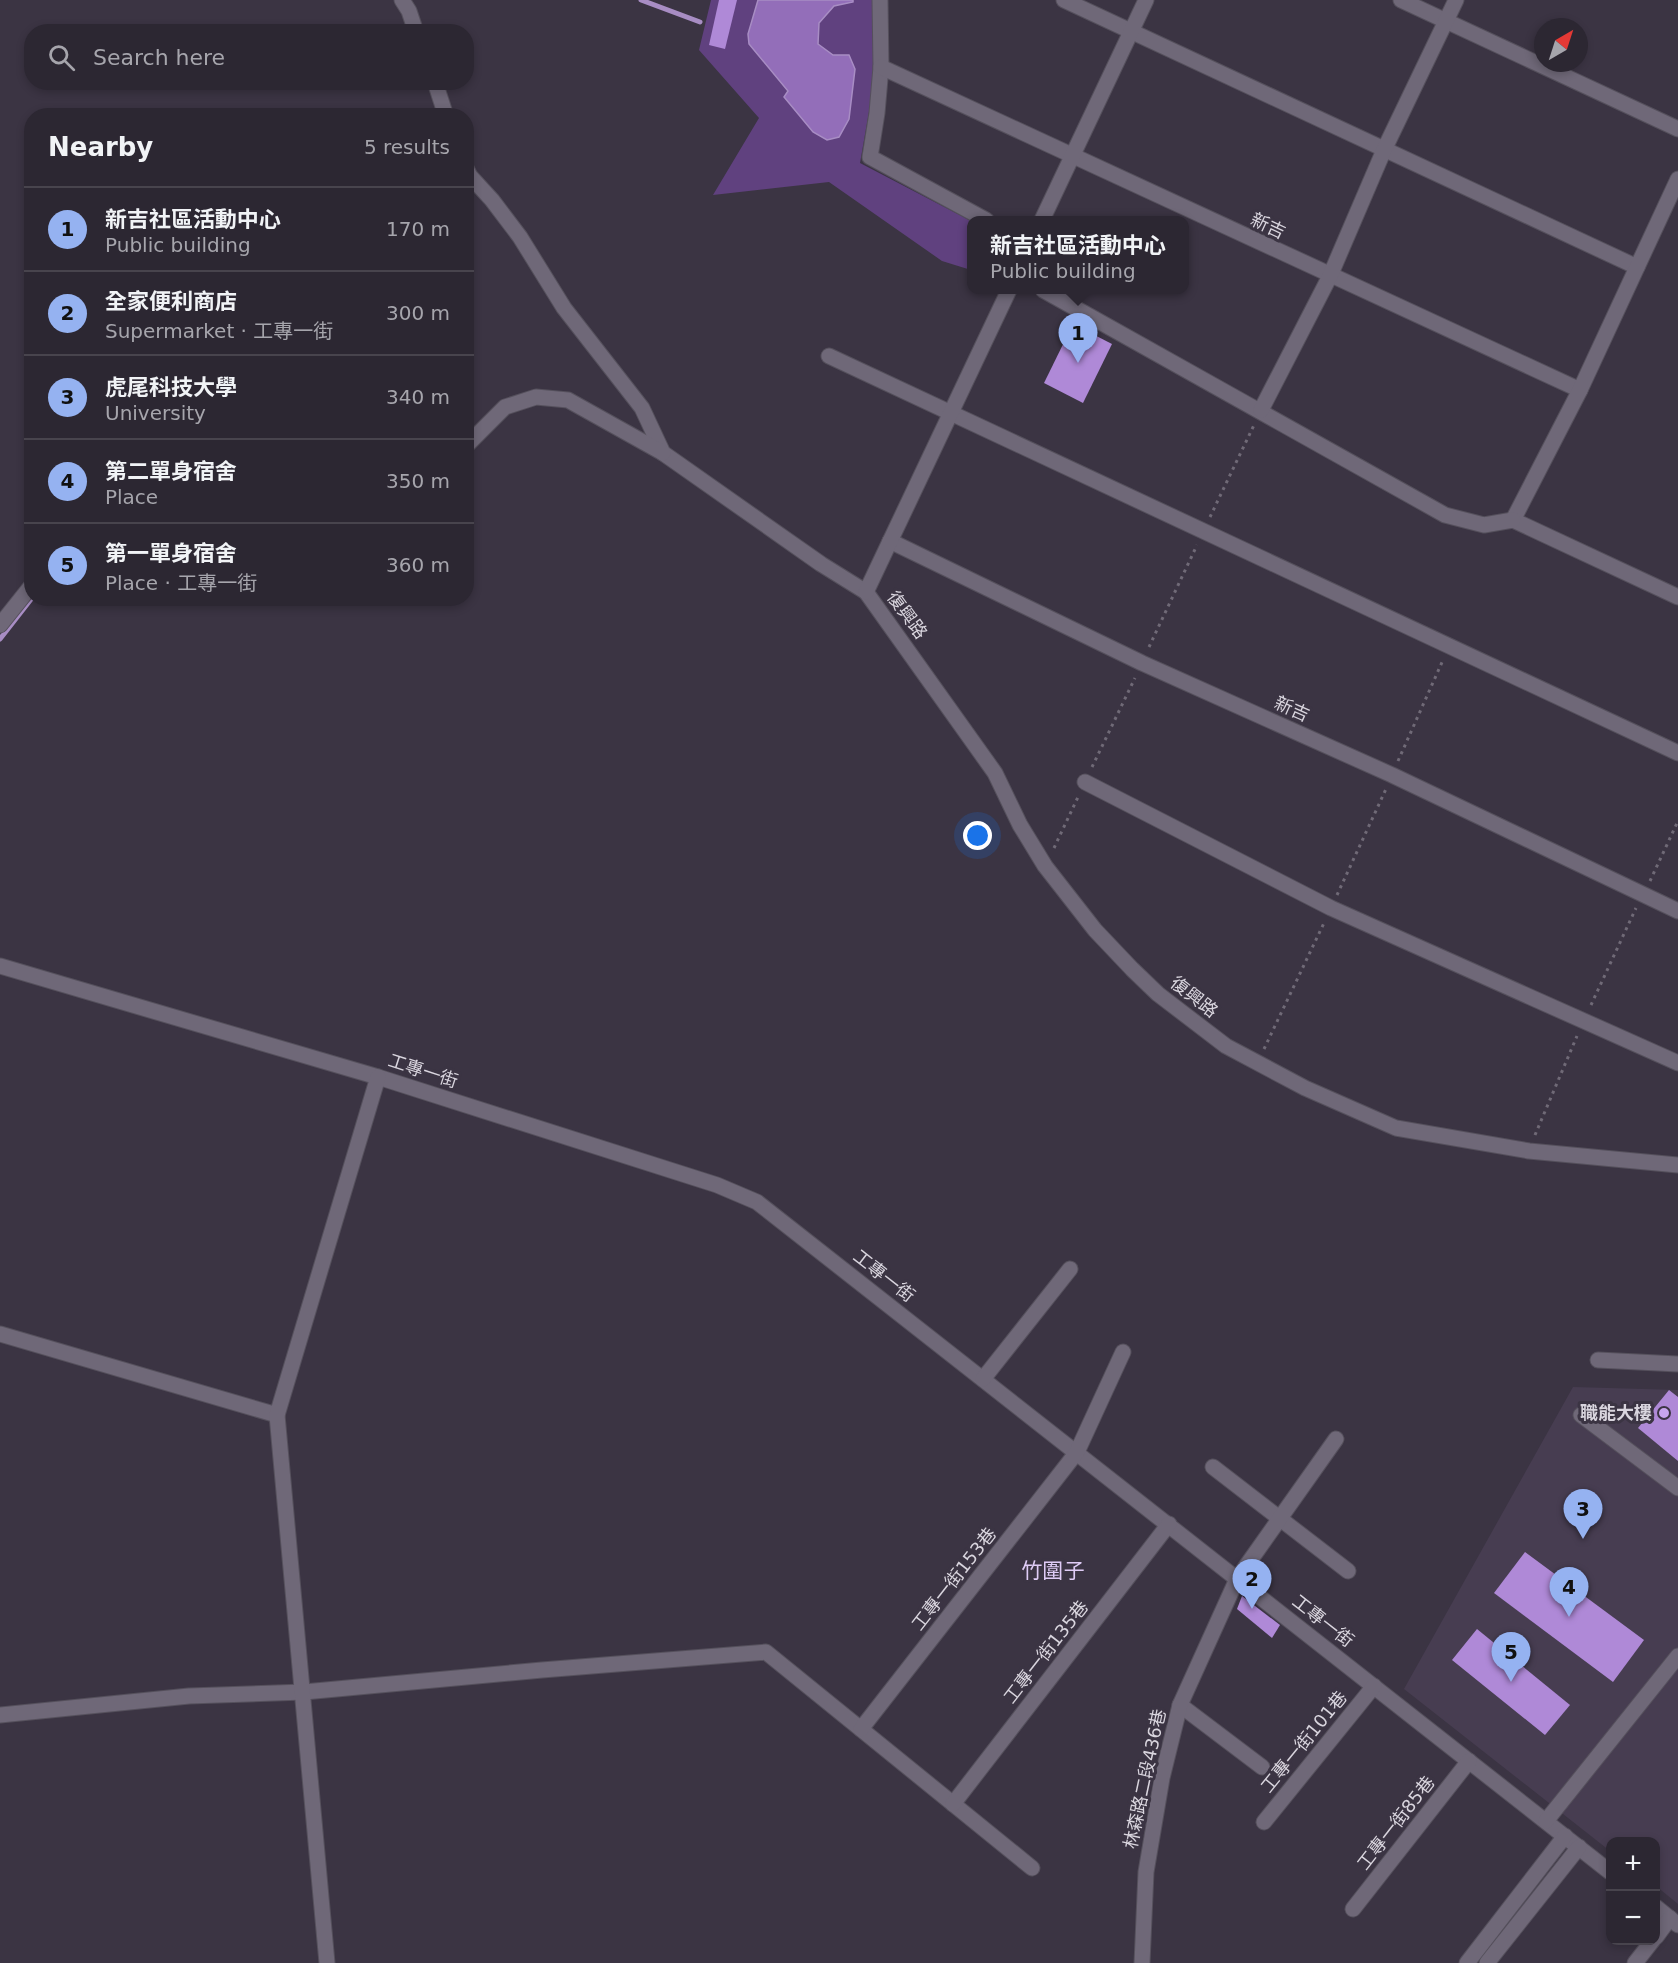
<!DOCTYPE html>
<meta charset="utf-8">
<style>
body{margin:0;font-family:"DejaVu Sans","Noto Sans TC",sans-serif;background:#38333e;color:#f1f3f6}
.controls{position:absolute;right:18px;bottom:18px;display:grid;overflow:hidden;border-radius:12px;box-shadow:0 3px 9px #0003}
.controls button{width:54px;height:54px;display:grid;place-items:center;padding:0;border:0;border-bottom:2px solid #48444d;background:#2c2732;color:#f1f3f6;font:30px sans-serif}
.compass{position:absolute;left:1534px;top:18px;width:54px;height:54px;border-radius:50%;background:#2c2732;box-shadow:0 3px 9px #0003;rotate:39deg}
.you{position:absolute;left:978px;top:836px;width:21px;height:21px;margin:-15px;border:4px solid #fff;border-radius:50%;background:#1a73e8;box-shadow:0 0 0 9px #1a73e833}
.badge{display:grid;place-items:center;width:39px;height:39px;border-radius:50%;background:#95b2f1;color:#111;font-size:20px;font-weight:700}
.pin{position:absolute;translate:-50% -50px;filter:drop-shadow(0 2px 3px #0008)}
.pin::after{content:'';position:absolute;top:32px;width:21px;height:18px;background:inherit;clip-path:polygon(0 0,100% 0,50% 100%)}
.popup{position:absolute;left:967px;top:216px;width:222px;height:78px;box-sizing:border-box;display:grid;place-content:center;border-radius:12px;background:#2c2732;filter:drop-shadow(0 2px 4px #0005);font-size:20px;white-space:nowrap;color:#a6a5ac}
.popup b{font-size:22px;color:#f1f3f6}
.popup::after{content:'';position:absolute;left:50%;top:100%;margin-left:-12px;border:12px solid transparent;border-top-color:#2c2732}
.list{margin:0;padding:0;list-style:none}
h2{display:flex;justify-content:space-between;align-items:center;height:78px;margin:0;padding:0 24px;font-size:26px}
h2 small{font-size:20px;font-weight:400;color:#a6a5ac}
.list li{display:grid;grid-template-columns:39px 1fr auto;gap:18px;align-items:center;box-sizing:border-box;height:84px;padding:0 24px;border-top:2px solid #48444d}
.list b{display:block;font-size:22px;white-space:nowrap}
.list p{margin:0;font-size:20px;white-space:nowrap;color:#a6a5ac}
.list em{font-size:20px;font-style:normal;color:#a6a5ac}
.icon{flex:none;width:33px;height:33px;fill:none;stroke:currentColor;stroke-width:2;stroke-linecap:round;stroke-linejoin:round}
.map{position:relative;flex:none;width:1678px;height:1963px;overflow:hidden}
.search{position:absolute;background:#2c2732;box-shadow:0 3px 9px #0003;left:24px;top:24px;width:450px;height:66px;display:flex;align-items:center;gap:15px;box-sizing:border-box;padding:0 21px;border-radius:24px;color:#a6a5ac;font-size:22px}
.panel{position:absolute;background:#2c2732;box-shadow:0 3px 9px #0003;left:24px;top:108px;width:450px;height:498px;border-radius:24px}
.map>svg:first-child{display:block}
</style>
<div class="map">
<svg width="1678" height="1963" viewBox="0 0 1678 1963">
<rect width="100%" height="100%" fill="#3b3443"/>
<path fill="#473d51" d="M1573,1387l105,3v514l-22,-18v-44h-46v9l-206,-162z"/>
<path fill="#60417f" d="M711,0h162v89l-13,74 111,58v49l-29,-9 -113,-79 -116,13 46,-77 -60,-68z"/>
<path fill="#936eb9" stroke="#a88dc4" stroke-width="1.5" d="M758,0h95v2l-19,4 -15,17 -1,21 15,11h16l6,14 -6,50 -10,18 -12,3 -14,-8 -29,-35 4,-6 -39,-47 -1,-10z"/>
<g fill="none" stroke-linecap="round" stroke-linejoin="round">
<g stroke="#a88dc4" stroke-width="5">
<path d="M641,0l59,22"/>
<path d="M0,639l32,-41"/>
</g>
</g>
<g fill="#af89d7">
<path d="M719,0h18l-12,49 -16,-4z"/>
<path d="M1073,324l39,20 -29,59 -39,-20z"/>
<path d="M1669,1390l9,7v64l-40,-33z"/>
<path d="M1525,1552l119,88 -31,42 -119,-89z"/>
<path d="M1242,1596l38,29 -8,13 -35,-29z"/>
<path d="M1477,1629l93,76 -25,30 -93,-75z"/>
</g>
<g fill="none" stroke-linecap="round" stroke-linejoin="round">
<defs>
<g id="minor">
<path d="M402,0l7,11 7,21"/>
<path d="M880,0l1,67 -4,46 -7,44 116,63"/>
<path d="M1064,0l573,267"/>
<path d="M1401,0l277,129"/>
<path d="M881,67l699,323"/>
<path d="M435,82l11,34"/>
<path d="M466,168l4,8 22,24 28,37 44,71 78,100 21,45 158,111 45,28 129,181 25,52 25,41 50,64 37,39 26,25 68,52 79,42 91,40 133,23 149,14"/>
<path d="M1678,179l-98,211 -67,130 165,77"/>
<path d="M1042,220l104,-220"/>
<path d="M1043,290l402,225 39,10 29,-5"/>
<path d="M829,356l849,397"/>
<path d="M1261,410l69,-134 54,-126 72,-150"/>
<path d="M466,446l39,-39 31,-10 32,3 95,53"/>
<path d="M890,541l252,122 250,112 286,136"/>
<path d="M866,592l143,-302"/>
<path d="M0,625l32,-40"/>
<path d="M1085,782l246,126 347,155"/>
<path d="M0,966l378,111 339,108 40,17 853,670"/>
<path d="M0,1334l277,81"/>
<path d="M1598,1360l80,4"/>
<path d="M983,1379l87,-110"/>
<path d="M1581,1415l97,73"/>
<path d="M1213,1467l135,104"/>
<path d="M1180,1705l82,62"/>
<path d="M0,1715l189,-19 115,-4 238,-22 224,-18 266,216"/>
<path d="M861,1729l216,-277 46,-100"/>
<path d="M953,1804l216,-280"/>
<path d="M1546,1821l132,-165"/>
<path d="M1264,1822l110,-136"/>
<path d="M1656,1907l22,18"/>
<path d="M1353,1909l116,-148"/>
<path d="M1656,1937l14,-19"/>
<path d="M327,1963l-50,-548 101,-338"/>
<path d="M1142,1963l4,-91 16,-94 18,-73 57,-126 99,-140"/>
<path d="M1467,1963l98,-127"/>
<path d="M1487,1963l92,-116"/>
<path d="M1635,1963l18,-23"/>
</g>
</defs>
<use href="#minor" stroke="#55505c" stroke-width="17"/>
<g stroke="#706a77" stroke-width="3" stroke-dasharray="3 4.5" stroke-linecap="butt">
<path d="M1210,517l44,-92"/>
<path d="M1149,647l48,-102"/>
<path d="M1398,761l45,-101"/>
<path d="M1092,767l43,-89"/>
<path d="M1054,848l24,-51"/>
<path d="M1650,881l28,-60"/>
<path d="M1337,895l49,-106"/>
<path d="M1591,1005l45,-97"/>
<path d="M1264,1049l60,-126"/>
<path d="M1535,1135l42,-99"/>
</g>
<use href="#minor" stroke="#6f6878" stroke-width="15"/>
</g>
<circle fill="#c8a5ee" stroke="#3b3443" stroke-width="2" cx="1664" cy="1413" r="6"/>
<g text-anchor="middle" stroke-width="6" stroke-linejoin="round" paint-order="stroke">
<g font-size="18" fill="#d9d5de" stroke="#3b3443">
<text transform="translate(1268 226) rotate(25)" y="6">新吉</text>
<text transform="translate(907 615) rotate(54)" y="6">復興路</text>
<text transform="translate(1292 709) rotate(24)" y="6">新吉</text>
<text transform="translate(1194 997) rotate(38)" y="6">復興路</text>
<text transform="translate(423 1071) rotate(18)" y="6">工專一街</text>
<text transform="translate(884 1276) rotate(38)" y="6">工專一街</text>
<text transform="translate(954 1579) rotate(-52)" y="6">工專一街153巷</text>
<text transform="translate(1323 1621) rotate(38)" y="6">工專一街</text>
<text transform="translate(1046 1652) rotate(-52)" y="6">工專一街135巷</text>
<text transform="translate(1304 1742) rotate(-51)" y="6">工專一街101巷</text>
<text transform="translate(1145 1779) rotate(-78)" y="6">林森路二段436巷</text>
<text transform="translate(1396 1823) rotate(-52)" y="6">工專一街85巷</text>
</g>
<g font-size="18" font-weight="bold" fill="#d9d5de" stroke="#3b3443" text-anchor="end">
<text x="1652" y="1419">職能大樓</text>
</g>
<g font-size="21" fill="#dfccf6" stroke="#3b3443">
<text x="1053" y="1578">竹圍子</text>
</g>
</g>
</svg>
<div class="controls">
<button>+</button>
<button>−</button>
</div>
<svg class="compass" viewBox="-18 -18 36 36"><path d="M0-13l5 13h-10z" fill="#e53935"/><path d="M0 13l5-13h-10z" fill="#a6a5ac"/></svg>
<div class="you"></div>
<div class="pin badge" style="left:1078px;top:363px">1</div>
<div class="popup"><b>新吉社區活動中心</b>Public building</div>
<div class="pin badge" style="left:1252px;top:1609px">2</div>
<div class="pin badge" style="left:1583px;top:1539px">3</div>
<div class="pin badge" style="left:1569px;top:1617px">4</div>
<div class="pin badge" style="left:1511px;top:1682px">5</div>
<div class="search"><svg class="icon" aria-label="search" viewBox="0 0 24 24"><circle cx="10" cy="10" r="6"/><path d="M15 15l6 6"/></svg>Search here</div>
<section class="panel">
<h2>Nearby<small>5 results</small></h2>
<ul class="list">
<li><span class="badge">1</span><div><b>新吉社區活動中心</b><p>Public building</p></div><em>170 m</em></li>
<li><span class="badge">2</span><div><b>全家便利商店</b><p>Supermarket · 工專一街</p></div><em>300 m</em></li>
<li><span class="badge">3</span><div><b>虎尾科技大學</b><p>University</p></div><em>340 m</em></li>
<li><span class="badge">4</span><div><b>第二單身宿舍</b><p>Place</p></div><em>350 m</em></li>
<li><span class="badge">5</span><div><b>第一單身宿舍</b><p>Place · 工專一街</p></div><em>360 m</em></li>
</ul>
</section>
</div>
